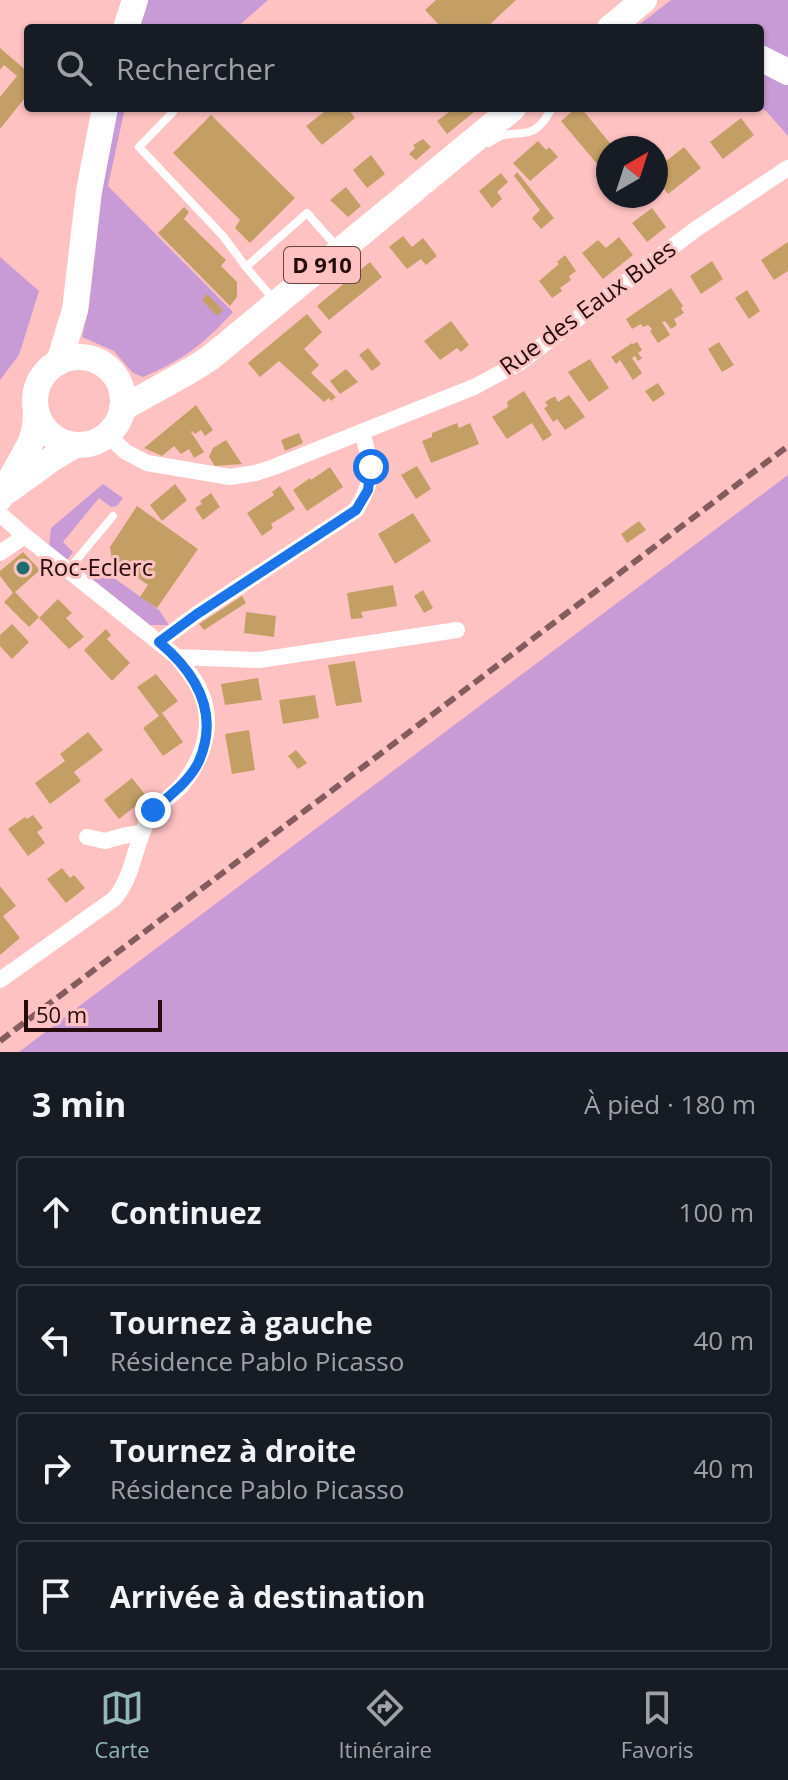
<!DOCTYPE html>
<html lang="fr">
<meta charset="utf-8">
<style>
body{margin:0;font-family:"Open Sans",sans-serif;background:#242831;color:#f1f3f6}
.compass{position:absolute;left:596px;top:136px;width:72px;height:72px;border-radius:50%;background:#171b24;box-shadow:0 2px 6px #0004;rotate:39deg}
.scale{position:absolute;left:24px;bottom:20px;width:138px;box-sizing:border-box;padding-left:8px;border:4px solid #250b0c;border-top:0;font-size:22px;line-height:28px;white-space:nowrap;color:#250b0c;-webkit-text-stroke:6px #ffc2c2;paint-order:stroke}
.stop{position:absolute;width:24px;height:24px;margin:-18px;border:6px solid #1a73e8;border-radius:50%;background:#fff}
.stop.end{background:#1a73e8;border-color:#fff;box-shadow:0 2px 8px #0008}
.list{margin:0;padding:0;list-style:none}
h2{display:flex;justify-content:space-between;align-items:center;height:104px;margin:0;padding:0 32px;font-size:34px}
h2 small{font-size:26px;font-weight:400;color:#9ea1a6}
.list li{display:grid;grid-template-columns:52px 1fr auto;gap:24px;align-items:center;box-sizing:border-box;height:112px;margin:0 16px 16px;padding:0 16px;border:2px solid #363941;border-radius:8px}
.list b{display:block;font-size:30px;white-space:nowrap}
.list p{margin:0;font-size:26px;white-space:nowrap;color:#9ea1a6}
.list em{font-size:26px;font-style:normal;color:#9ea1a6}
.icon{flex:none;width:44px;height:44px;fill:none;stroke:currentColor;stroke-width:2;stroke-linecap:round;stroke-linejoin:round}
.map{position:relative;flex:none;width:788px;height:1052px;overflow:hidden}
.search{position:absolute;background:#171b24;box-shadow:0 2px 6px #0004;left:24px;right:24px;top:24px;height:88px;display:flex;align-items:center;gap:20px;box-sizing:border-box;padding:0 28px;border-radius:8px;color:#9ea1a6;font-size:30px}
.sheet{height:616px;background:#171b24}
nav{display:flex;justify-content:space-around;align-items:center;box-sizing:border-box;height:112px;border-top:2px solid #363941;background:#171b24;font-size:22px;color:#9ea1a6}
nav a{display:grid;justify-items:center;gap:4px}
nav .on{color:#93b6b9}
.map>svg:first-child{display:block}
</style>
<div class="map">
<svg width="788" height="1052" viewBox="0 0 788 1052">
<rect width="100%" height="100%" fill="#ffc2c2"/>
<g fill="#c99bd6">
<path d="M144,0h124l-32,28h-99z"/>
<path d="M671,0h117v65l-28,-13v-24h-60l-21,-3 -44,3z"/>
<path d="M760,68l28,13v55l-22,-25 -6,-3z"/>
<path d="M117,108h8l-17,78 125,126c-29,32 -50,48 -90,65l-10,-4 -19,-22 -32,-14 7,-30 14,-126z"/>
<path d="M0,257l39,34 -20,64 -19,25z"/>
<path d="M788,475v577h-769l63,-48z"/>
<path d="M103,484l20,14 -6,8 -6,1 -12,-9 -36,44 10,10 -5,7h-4l-15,-13 2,-18z"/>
<path d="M85,567l9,7 6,-6 59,42 10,15h-19l-68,-54z"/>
</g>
<g fill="#c49f65">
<path d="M436,0h80l-30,28h-44l-17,-18z"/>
<path d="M0,48l28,24v22l-28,35v-32l17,-21 -13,-11 -4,5z"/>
<path d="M329,108h18l8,10 -33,27 -16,-19z"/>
<path d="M445,108h34l-32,26 -10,-13 12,-9z"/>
<path d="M576,108h5l33,40h-6v19l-5,4 -42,-50z"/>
<path d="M211,115l84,83 -45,45 -15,-15 5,-8 -67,-67z"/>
<path d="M741,118l13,17 -31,24 -13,-17z"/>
<path d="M423,139l8,8 -15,13 -7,-6 6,-6 -2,-3z"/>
<path d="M538,141l8,9 3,-3 9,10 -28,24 -17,-18z"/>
<path d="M684,147l17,21 -33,26 -12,-16v-9z"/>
<path d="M371,155l14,19 -18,14 -14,-18z"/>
<path d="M517,172l37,46 -13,11 -9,-11 8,-8 -26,-34z"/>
<path d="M501,173l7,9 -11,10 5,7 -10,9 -13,-17z"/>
<path d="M346,187l15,19 -13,11 -18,-17z"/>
<path d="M184,207l5,5 -5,7 42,41 -5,6 16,16v15l-7,9 -72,-73z"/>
<path d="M652,208l14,19 -19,15 -15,-19z"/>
<path d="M403,236l9,11 11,-9 14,18 -11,9 -5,-6 -14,10 -18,-22z"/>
<path d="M619,237l14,18 -30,24 -21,-26 16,-13 8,8z"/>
<path d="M788,242v29l-14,9 -13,-20z"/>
<path d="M565,255l11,16 -7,5 2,4 -11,8 2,3 -10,7 -13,-17 20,-17 -2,-2z"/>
<path d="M712,261l11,18 -22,15 -11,-18z"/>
<path d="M370,262l12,15 -53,43 -12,-14z"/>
<path d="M671,288l12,18 -2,2 3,5 -10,6 3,6 -6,4 -6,-8 -3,1 8,13 -12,8 -8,-12 2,-2 -4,-4 -5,2 -2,-3 -9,5 -6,-10z"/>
<path d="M747,290l13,21 -11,8 -14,-21z"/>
<path d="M207,294l16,16 -6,6 -15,-16z"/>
<path d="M307,314l15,18 -18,17 15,16 -8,8 25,24 -5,4 -2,-3 -5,4 -45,-41 -19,16 -12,-14z"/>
<path d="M451,321l18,24 -8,7 -4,-4 -17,12 -16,-19z"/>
<path d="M637,342l5,8 -4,3 4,5 -4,3 -3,-5 -3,2 10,15 -9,7 -13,-20 -4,4 -5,-7 21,-14 1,1z"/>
<path d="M719,342l15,23 -12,7 -14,-23z"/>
<path d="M368,348l13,16 -9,7 -13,-16z"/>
<path d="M590,359l19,29 -20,14 -21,-30z"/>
<path d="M346,369l12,13 -18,12 -10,-13z"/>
<path d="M658,383l7,11 -12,8 -8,-11z"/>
<path d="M524,391l28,44 -9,6 -11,-18 -25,16 -15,-22 16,-10 -1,-5z"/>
<path d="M569,395l16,22 -20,13 -8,-11 -4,3 -9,-14 4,-2 -3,-4 10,-6 3,6z"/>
<path d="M196,405l17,25 -8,6 -4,-6 -6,4 -3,-3 -1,1 13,20 -10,6 -5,-9 -8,5 -7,-8 -12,10 -18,-8z"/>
<path d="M457,423l2,5 11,-5 9,21 -48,19 -9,-22 10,-4v-4z"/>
<path d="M299,433l4,10 -18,8 -4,-11z"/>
<path d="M226,440l16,24 -27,2 -6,-9 4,-9z"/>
<path d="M417,466l14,23 -15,10 -15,-24z"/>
<path d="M330,467l13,20 -36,24 -14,-21 17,-12 1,2z"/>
<path d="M175,484l12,16 -25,21 -12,-16z"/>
<path d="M280,486l15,23 -24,15 2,4 -11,8 -15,-23 27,-18 -2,-3z"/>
<path d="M211,493l9,14 -17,13 -8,-12 7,-4 -2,-3z"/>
<path d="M137,506l61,43 -41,59 -17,-11 8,-12 -36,-25 -2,-13z"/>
<path d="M413,513l18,28 -36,23 -17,-30z"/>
<path d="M639,521l7,9 -19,13 -6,-9z"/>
<path d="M23,552l17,18 -25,22 24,25 -10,10 -25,-25 9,-9 -13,-17v-5z"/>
<path d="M393,585l4,21 -36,6 2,6 -12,1 -4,-26z"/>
<path d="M423,590l10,18 -9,5 -10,-17z"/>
<path d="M242,596l4,7 -42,27 -5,-6z"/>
<path d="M58,599l14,14 -6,5 18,19 -15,12 -30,-31z"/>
<path d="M246,612l30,4 -2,21 -30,-4z"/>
<path d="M12,624l17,18 -17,17 -12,-13v-11z"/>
<path d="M106,629l5,6 -4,4 23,24 -18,18 -28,-31z"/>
<path d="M355,661l7,41 -26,4 -8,-41z"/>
<path d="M156,674l22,27 -16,12 21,29 -20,14 -20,-28 16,-12 -22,-29z"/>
<path d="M258,678l4,22 -37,5 -4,-21z"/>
<path d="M315,695l4,23 -36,6 -4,-24z"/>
<path d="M249,730l6,40 -23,4 -7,-40z"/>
<path d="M88,732l15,18 -29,22 7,9 -31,23 -15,-21 30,-22 -5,-7z"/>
<path d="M296,750l11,13 -9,6 -10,-13z"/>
<path d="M132,778l15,19 -28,22 -15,-19z"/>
<path d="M33,815l10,13 -6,4 8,11 -17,13 -20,-27 17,-12 2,2z"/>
<path d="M62,868l8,10 4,-3 11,13 -19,15 -19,-24z"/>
<path d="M0,886l16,20 -13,10 17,22 -20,17z"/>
</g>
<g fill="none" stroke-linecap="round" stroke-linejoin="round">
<g stroke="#fff" stroke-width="8">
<path d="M173,112l-34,35 84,89 23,31"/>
<path d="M489,143c2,-2 10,-6 12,-7 14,-5 28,1 39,-11 5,-4 8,-11 12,-17"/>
<path d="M274,300l-28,-33 61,-54 30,34"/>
<path d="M68,570l45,-54"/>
</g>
<g stroke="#fff" stroke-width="16">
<path d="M107,435l19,17 21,11 83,14 26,-4 18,-6 200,-80 45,-24 177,-134 92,-61"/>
<path d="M0,514l25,22 152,121 82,3 198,-30"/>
<path d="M0,553l25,-17"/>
<path d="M159,642l38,-28 159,-104c20,-33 16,-42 6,-78"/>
<path d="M87,837l18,4 18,-5 17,-3"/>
<path d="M0,980l114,-81c20,-23 20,-54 34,-79 8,-15 23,-23 34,-35 18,-22 30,-52 23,-80 -4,-19 -17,-34 -28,-48"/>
</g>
<g stroke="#fff" stroke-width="26">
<path d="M126,28l9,-28"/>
<path d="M610,28l34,-28"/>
<path d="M760,58l28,14"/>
<circle cx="79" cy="401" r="44"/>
<path d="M59,362l16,-52 14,-119 16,-83"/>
<path d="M122,409c29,-18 60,-32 88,-51l303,-250"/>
<path d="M9,490l44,-32 22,-13"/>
<path d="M0,498l31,-56 4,-14 1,-17"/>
</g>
<path stroke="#855c5d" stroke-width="6" stroke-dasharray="12 6" stroke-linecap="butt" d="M0,1041l788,-595"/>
</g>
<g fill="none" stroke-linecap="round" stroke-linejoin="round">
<path stroke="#1a73e8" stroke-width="10" d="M153,810c16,-14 37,-29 46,-49 21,-49 -3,-88 -40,-119l38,-28 159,-104 12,-20 3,-23"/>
</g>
<circle fill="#206c6f" stroke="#ffc2c2" stroke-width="3" cx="23" cy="568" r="8"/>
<g text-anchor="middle" stroke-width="6" stroke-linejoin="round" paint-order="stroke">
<rect fill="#ffc2c2" stroke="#664243" stroke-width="2" x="284" y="247" width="76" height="36" rx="6"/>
<g font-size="22" font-weight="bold" fill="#250b0c">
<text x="322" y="273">D 910</text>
</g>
<g font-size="24" fill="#250b0c" stroke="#ffc2c2">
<text transform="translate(588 308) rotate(-36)" y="8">Rue des Eaux Bues</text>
</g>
<g font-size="24" fill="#250b0c" stroke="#ffc2c2" text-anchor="start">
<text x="39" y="576">Roc-Eclerc</text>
</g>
</g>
</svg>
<svg class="compass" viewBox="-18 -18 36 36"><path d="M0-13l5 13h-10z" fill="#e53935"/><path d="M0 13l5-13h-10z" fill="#9ea1a6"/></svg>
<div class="scale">50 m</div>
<div class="stop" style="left:371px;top:467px"></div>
<div class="stop end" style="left:153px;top:810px"></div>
<div class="search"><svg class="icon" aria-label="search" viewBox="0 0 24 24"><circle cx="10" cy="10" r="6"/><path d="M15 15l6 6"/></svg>Rechercher</div>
</div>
<section class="sheet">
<h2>3 min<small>À pied · 180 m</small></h2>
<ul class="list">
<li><svg class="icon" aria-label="ahead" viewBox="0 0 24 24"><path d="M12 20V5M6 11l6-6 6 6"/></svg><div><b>Continuez</b></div><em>100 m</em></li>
<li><svg class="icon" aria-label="left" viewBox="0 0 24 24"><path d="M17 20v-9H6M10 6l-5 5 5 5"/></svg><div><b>Tournez à gauche</b><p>Résidence Pablo Picasso</p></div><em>40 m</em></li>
<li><svg class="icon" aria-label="right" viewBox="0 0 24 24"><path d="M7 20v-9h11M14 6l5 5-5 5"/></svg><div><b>Tournez à droite</b><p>Résidence Pablo Picasso</p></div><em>40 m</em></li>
<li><svg class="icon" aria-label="arrive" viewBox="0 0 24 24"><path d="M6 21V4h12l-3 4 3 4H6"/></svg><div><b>Arrivée à destination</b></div></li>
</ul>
</section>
<nav>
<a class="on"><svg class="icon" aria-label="map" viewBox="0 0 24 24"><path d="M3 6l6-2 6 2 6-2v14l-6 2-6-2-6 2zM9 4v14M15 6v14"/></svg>Carte</a>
<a><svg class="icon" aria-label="directions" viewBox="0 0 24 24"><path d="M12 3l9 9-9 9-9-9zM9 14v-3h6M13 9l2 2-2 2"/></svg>Itinéraire</a>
<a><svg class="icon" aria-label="saved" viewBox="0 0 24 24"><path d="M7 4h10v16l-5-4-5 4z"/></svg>Favoris</a>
</nav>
